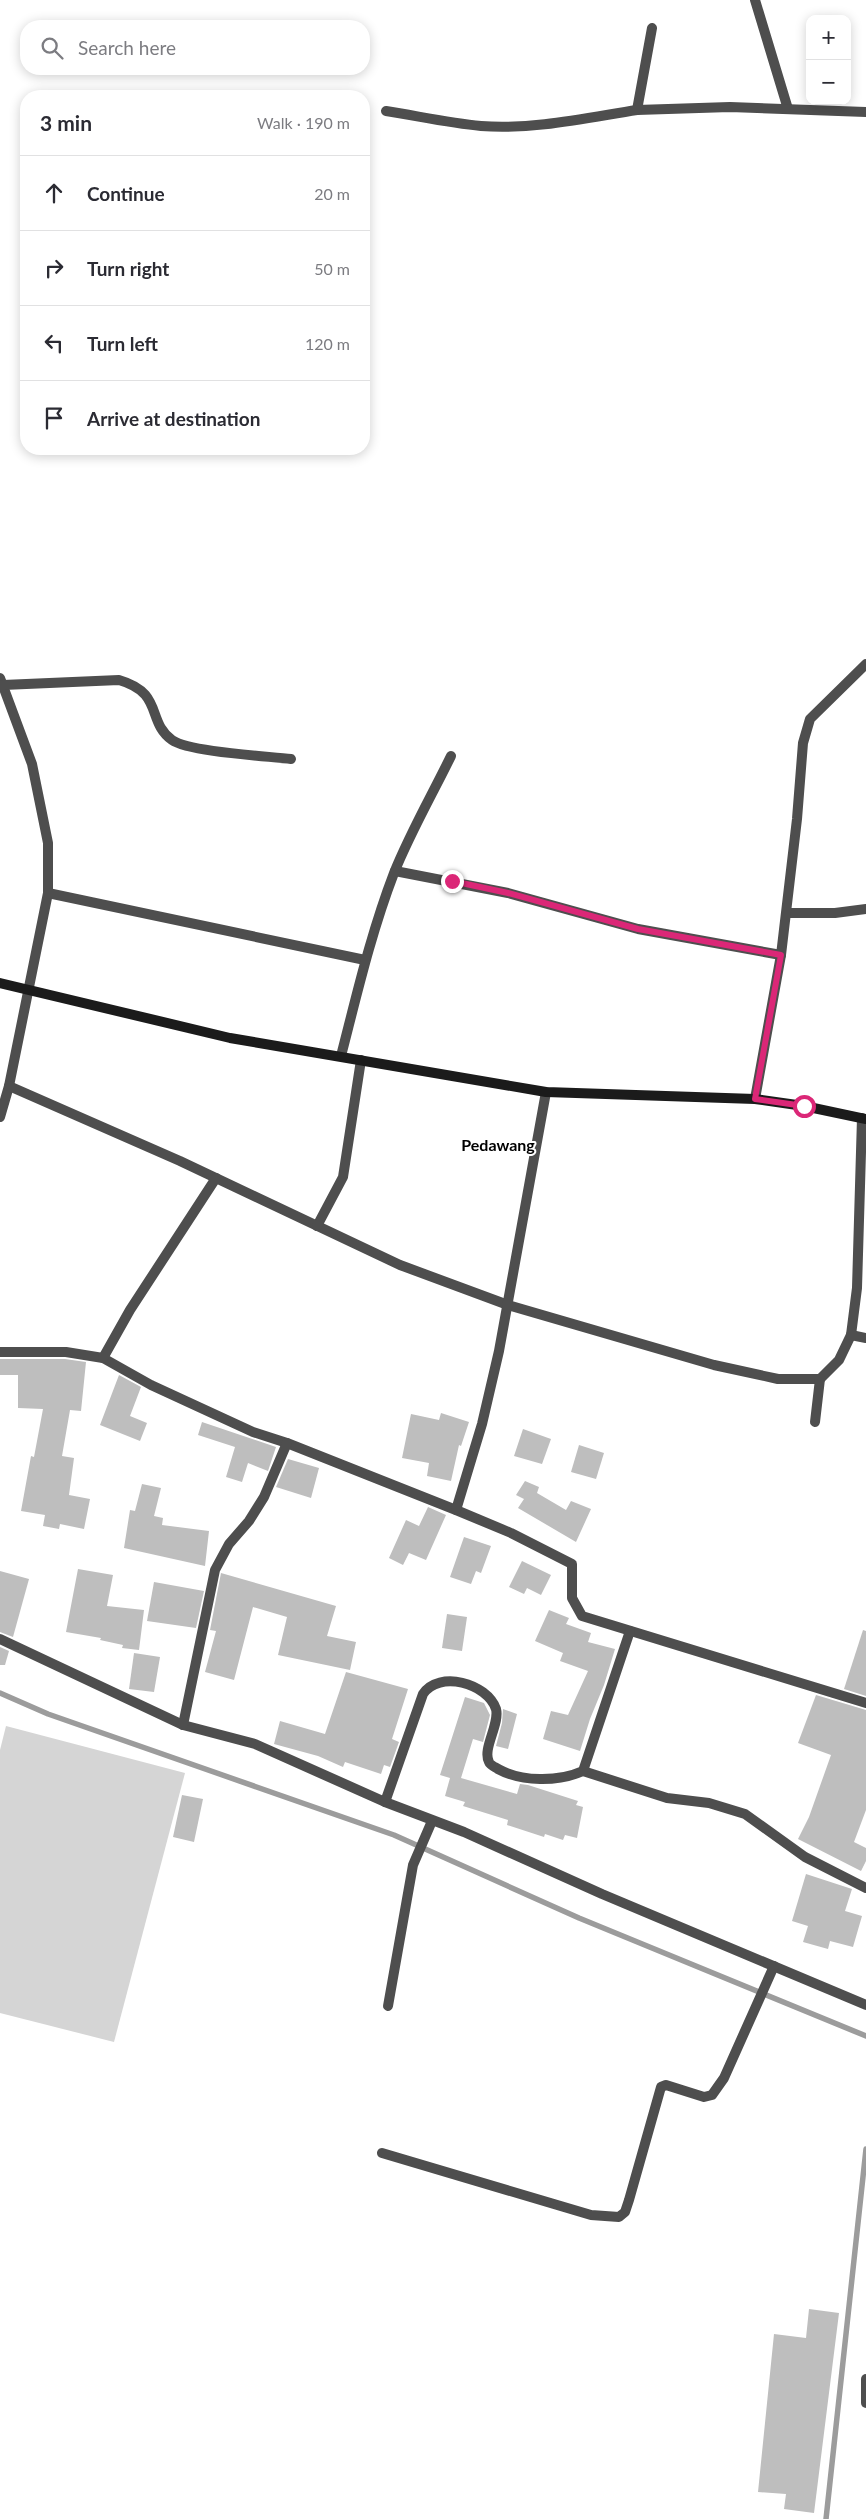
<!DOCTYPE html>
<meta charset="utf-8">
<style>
body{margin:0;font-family:Lato,sans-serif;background:#f2f2f3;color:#2b2b33}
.controls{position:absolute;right:15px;top:15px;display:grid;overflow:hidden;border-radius:10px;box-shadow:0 2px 12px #0003}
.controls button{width:45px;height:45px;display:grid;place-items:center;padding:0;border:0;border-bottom:1px solid #e1e1e2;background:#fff;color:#2b2b33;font:25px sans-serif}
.stop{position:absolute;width:15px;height:15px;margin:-11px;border:4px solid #db2777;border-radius:50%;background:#fff}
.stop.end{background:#db2777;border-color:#fff;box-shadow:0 1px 5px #0008}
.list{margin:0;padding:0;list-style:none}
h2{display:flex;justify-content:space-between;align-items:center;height:65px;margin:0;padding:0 20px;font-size:21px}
h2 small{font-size:16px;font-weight:400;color:#7c7c81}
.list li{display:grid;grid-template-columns:32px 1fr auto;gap:15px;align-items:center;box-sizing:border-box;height:75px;padding:0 20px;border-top:1px solid #e1e1e2}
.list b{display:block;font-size:19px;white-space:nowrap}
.list em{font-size:16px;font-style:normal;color:#7c7c81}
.icon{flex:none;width:28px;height:28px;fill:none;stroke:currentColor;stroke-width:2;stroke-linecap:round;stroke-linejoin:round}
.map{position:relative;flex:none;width:866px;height:2519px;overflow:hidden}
.search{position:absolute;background:#fff;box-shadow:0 2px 12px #0003;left:20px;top:20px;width:350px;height:55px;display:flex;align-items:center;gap:12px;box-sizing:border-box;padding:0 18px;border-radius:20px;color:#7c7c81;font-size:19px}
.panel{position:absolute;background:#fff;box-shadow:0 2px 12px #0003;left:20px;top:90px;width:350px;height:365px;border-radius:20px}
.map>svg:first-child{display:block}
</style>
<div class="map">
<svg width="866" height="2519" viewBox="0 0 866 2519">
<rect width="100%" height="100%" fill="#fff"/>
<path fill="#d5d5d5" d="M6,1726l179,47 -71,269 -114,-29v-263z"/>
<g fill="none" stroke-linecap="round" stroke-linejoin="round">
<g stroke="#9c9c9c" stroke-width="5.5">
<path d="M0,1693l48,21 346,121 185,83 287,118"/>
<path d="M826,2519l40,-370"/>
</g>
</g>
<g fill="#bebebe">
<path d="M0,1359h65l21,3 -5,49 -11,-1 -8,46 12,2 -5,37 21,4 -6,30 -24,-5 -1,5 -16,-3 2,-11 -24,-4 10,-55 3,1 9,-48 -25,-1v-33h-18z"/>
<path d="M119,1375l22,12 -11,29 17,7 -7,18 -40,-16z"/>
<path d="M441,1413l28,9 -8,24 -2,-1 -8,36 -24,-5 2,-13 -27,-5 9,-44 28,6z"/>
<path d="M202,1422l74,25 -8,24 -20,-8 -6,19 -16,-5 9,-30 -37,-12z"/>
<path d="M523,1429l28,10 -9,25 -28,-8z"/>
<path d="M579,1445l25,8 -8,26 -25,-7z"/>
<path d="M288,1459l31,9 -8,30 -35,-11z"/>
<path d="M525,1481l14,6 -2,6 29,17 5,-9 20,8 -15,33 -58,-34 6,-9 -8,-4z"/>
<path d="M142,1484l19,4 -7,28 9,2 -1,7 47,6 -4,35 -81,-18 6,-38 5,1z"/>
<path d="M428,1507l18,8 -20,45 -17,-7 -6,12 -14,-7 17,-38 13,6z"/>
<path d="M464,1537l27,9 -10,27 -5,-2 -5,13 -21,-7z"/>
<path d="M522,1561l29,14 -10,20 -14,-7 -3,6 -15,-7z"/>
<path d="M78,1569l35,6 -6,31 37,4 -5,40 -17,-2 1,-3 -23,-5 1,-2 -35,-6z"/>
<path d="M0,1571l29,8 -16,58 -13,-5z"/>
<path d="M221,1573l115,33 -9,30 29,6 -6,28 -72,-15 9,-38 -34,-10 -19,73 -29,-8 11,-41 -6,-1z"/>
<path d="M154,1582l50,9 -8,37 -49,-7z"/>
<path d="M549,1610l20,8 -3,6 25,9 -3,9 27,7 -11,36 -14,34 -10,32 -37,-12 8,-28 17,4 20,-44 -28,-10 3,-8 -28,-12z"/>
<path d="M447,1614l20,3 -5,34 -20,-3z"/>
<path d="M863,1630l3,1v65l-22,-7z"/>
<path d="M0,1647l9,4 -4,14h-5z"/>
<path d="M134,1653l26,4 -6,35 -25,-3z"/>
<path d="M346,1672l62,17 -16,50 7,3 -9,25 -6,-2 -3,9 -36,-12 -2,5 -25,-11 -44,-12 6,-23 45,13z"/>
<path d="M816,1695l50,15v100l-12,32 12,6v13l-5,10 -63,-32 11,-22 22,-62 -33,-12z"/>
<path d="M465,1697l19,6 6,12 -7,27 -10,-3 -12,39 56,16 3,-10 8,1 50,16 -2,4 7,2 -6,31 -12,-3 -2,5 -18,-6 -1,3 -37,-12 1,-5 -45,-14 2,-4 -20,-6 5,-18 -10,-3z"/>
<path d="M503,1709l14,5 -9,35 -12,-3 6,-23z"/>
<path d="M182,1795l21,4 -9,43 -21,-5z"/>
<path d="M806,1874l46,15 -7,22 17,5 -9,31 -23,-6 -2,8 -25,-7 5,-16 -16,-5z"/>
<path d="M809,2309l30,4 -25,200 -30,-4 2,-15 -28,-2 16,-158 32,4z"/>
</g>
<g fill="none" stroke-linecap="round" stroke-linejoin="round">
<g stroke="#4e4e4e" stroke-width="10">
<path d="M755,0l33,109"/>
<path d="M652,28l-15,82 93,-3 136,5"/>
<path d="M386,111c32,5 63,12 95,15 52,4 105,-8 156,-16"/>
<path d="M0,678l32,86 16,79v50l-39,193 -9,31"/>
<path d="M3,685l116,-5c45,13 27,41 53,60 17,12 94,16 119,19"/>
<path d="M395,871l113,22 130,36 143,26"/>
<path d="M48,893l317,67"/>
<path d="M787,913h48l31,-4"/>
<path d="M341,1056c16,-62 30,-123 53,-183 16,-40 38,-78 57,-117"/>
<path d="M9,1086l171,75 220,104 108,40 206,60 64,14h42l19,-19 12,-25 6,-47 5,-170"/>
<path d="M755,1099l26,-144 16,-136 6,-76 7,-24 56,-55"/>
<path d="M317,1226l26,-49 18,-117"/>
<path d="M851,1335l15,3"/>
<path d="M0,1352h66l37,6 48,27 102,47 34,11 169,67 55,23 61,31v34l10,18 284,87"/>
<path d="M103,1358l27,-48 86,-132"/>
<path d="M815,1422l5,-43"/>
<path d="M456,1510l26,-86 17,-73 47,-259"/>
<path d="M0,1639l183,86 72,19 130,58 79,30 138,62 264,111"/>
<path d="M183,1725l32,-155 14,-26 20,-23 15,-24 23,-54"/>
<path d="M583,1771l84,27 42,5 36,11 60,43 61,31"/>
<path d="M385,1802l38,-108c16,-24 64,-11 73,15 4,15 -14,40 -7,53 1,3 6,5 9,7 24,13 60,13 85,2l47,-140"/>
<path d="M388,2006l25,-141 19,-44"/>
<path d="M382,2153l209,62 28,2 6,-5 4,-12 32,-113 5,-2 38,12 8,-2 12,-17 50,-112"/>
<path d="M866,2379v24"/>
</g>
<path stroke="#1b1b1b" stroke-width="10" d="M0,983l230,55 316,54 209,7 49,7 62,13"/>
</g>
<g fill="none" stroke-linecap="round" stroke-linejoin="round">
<path stroke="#db2777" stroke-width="6" d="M452,881l56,12 130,36 143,26 -26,144 49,7"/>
</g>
<g text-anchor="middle" stroke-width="4" stroke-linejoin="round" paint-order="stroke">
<g font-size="16" font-weight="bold" fill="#000" stroke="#fff">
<text x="498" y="1151">Pedawang</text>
</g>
</g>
</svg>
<div class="controls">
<button>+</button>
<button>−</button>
</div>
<div class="stop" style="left:804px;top:1106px"></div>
<div class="stop end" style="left:452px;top:881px"></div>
<div class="search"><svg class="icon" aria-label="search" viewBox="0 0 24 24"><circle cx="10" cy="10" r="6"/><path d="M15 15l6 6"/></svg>Search here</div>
<section class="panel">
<h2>3 min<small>Walk · 190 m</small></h2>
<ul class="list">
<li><svg class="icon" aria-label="ahead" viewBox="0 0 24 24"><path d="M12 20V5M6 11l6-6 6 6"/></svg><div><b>Continue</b></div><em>20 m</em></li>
<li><svg class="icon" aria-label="right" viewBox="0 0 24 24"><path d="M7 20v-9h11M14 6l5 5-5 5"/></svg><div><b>Turn right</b></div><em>50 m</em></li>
<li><svg class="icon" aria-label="left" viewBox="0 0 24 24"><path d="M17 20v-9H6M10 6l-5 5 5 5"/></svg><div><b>Turn left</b></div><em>120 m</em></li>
<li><svg class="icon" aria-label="arrive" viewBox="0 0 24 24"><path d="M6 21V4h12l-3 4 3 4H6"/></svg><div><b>Arrive at destination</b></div></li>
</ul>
</section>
</div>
